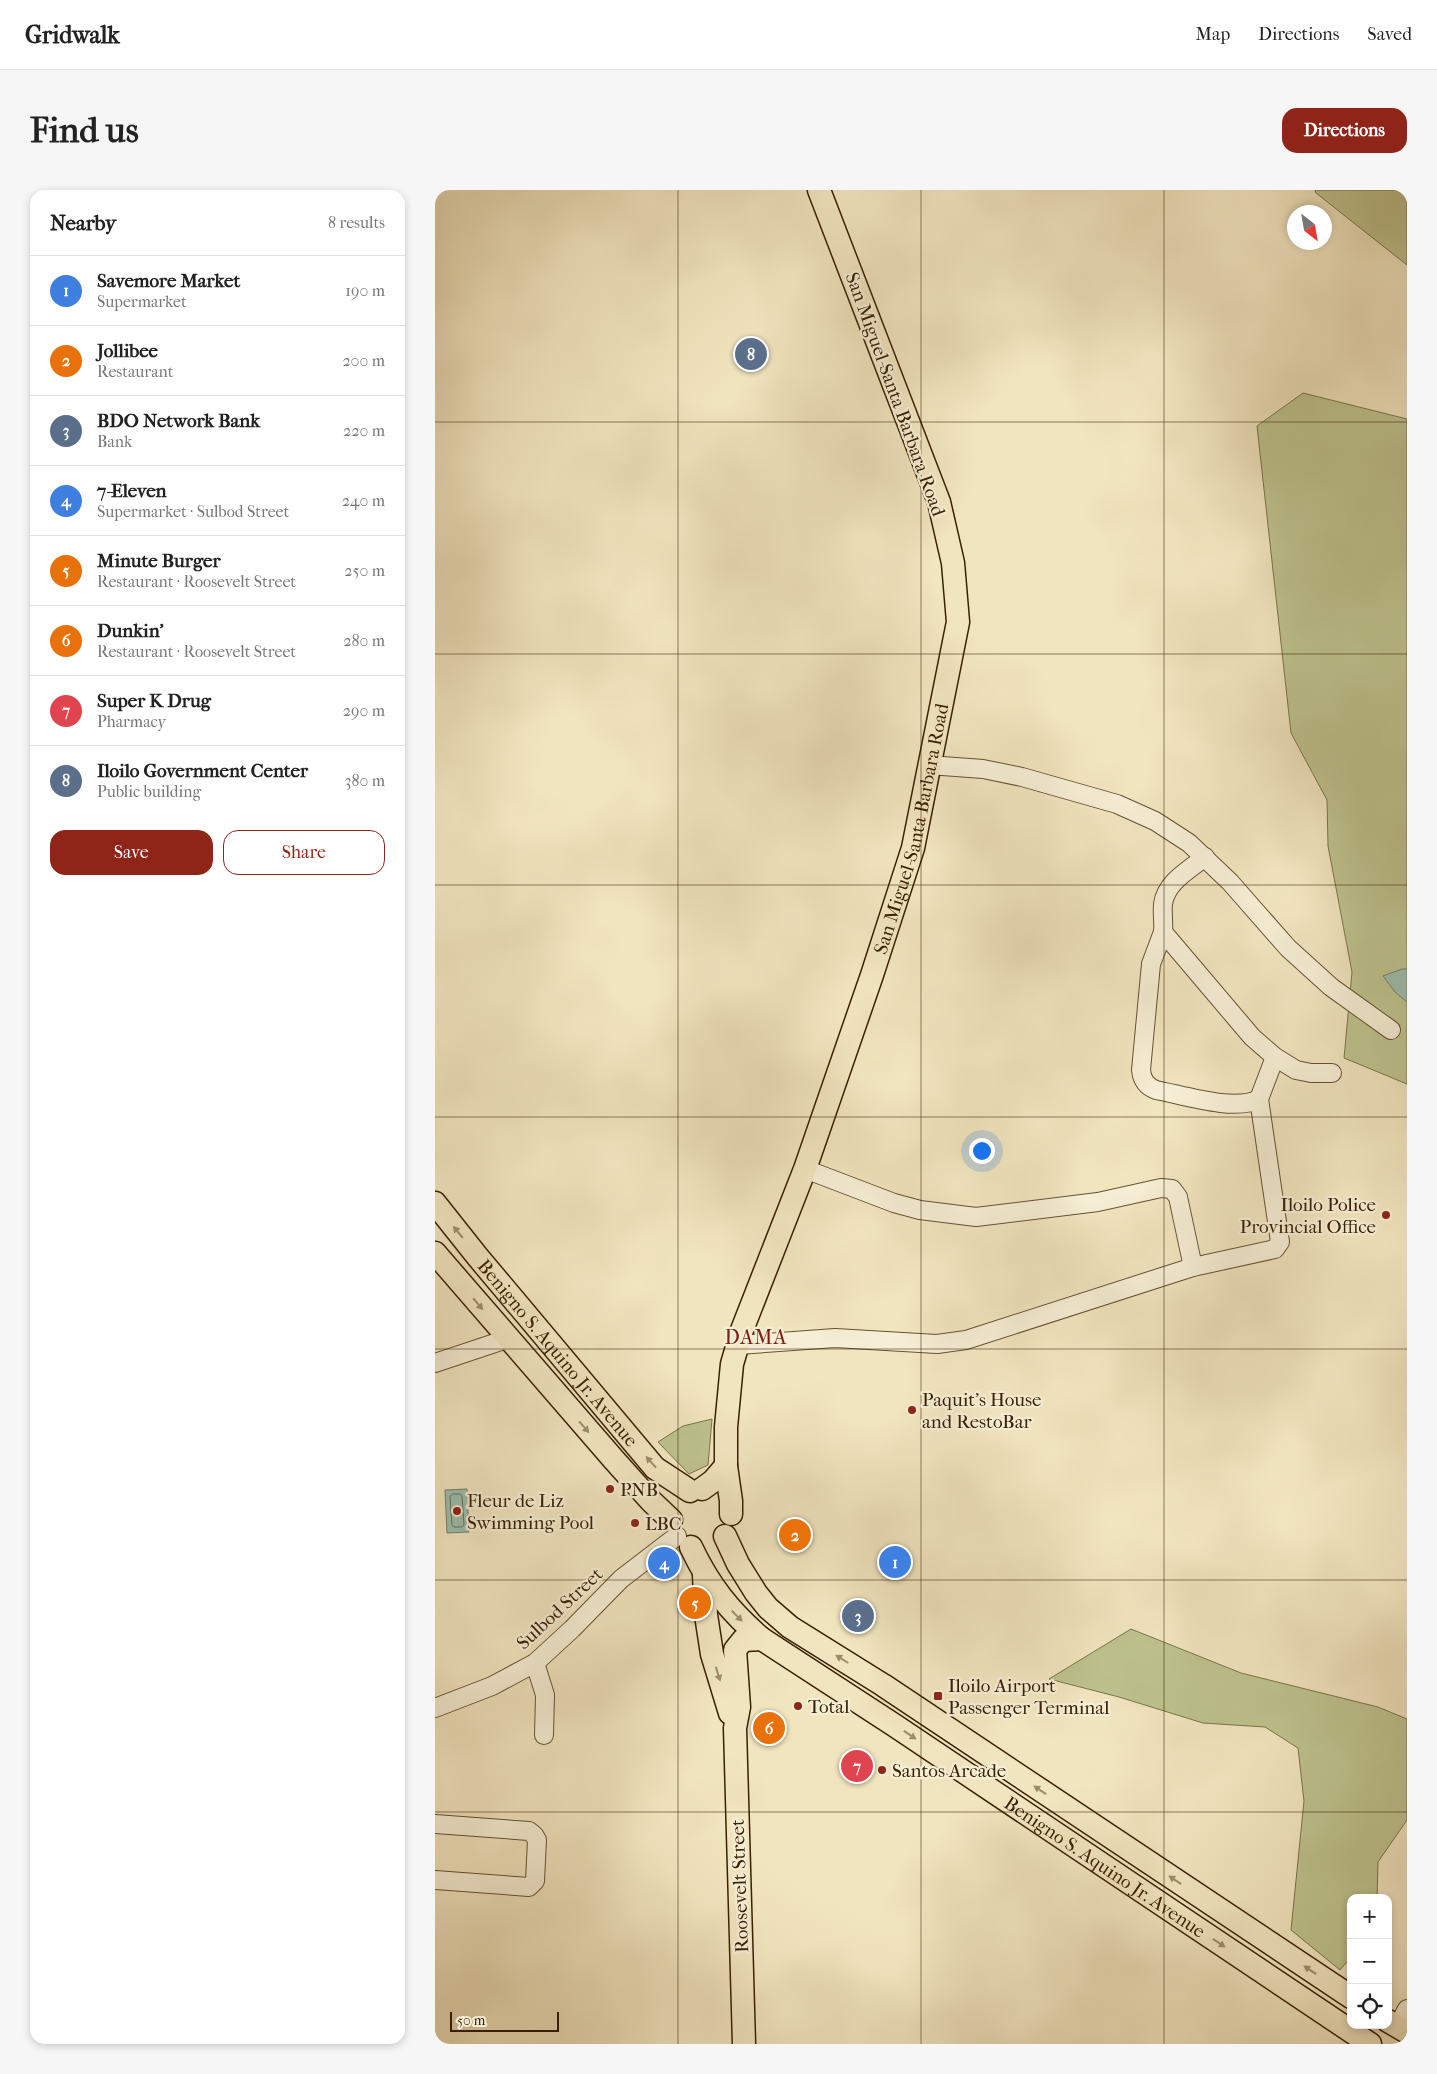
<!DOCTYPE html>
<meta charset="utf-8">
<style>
body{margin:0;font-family:"IM FELL French Canon",serif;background:#f6f6f6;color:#222}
.controls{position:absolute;right:15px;bottom:15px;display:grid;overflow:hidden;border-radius:10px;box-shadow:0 2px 8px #0003}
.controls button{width:45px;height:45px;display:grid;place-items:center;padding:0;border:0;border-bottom:1px solid #e0e0e0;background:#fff;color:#222;font:25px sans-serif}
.compass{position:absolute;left:852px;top:15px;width:45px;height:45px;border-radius:50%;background:#fff;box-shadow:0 2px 8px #0003;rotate:149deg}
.scale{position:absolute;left:15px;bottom:12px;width:109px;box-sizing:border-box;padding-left:5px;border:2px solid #392004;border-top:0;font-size:14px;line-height:18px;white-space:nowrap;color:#392004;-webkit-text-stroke:4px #f6eed5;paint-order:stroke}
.you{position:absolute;left:546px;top:960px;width:18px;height:18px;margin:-12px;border:4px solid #fff;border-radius:50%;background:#1a73e8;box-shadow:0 0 0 8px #1a73e833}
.badge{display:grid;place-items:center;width:32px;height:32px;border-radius:50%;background:#8f2418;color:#fff;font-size:16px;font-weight:700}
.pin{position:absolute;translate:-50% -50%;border:2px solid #fff;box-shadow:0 1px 5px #0006}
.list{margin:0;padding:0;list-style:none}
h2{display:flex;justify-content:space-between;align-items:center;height:65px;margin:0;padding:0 20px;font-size:21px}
h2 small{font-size:16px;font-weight:400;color:#767676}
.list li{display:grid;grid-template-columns:32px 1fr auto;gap:15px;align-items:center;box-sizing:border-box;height:70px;padding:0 20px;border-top:1px solid #e0e0e0}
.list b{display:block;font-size:19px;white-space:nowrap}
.list p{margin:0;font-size:16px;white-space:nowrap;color:#767676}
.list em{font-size:16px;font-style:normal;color:#767676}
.actions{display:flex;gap:10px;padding:15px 20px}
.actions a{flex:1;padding:11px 0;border:1px solid #8f2418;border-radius:15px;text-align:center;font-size:18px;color:#8f2418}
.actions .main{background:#8f2418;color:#fff}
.icon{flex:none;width:28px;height:28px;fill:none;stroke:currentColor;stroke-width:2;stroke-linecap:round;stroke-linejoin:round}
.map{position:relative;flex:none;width:972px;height:1854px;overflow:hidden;border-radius:15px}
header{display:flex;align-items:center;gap:30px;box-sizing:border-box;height:70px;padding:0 25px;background:#fff;border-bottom:1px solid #e0e0e0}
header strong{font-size:24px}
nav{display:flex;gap:28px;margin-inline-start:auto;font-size:18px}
.intro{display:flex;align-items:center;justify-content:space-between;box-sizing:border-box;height:120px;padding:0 30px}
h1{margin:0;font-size:35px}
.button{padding:12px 22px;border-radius:15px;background:#8f2418;color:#fff;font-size:18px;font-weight:700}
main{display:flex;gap:30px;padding:0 30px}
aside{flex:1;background:#fff;border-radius:15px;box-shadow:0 2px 8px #0003}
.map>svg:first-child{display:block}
</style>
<header>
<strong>Gridwalk</strong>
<nav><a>Map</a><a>Directions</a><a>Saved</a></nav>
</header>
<div class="intro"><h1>Find us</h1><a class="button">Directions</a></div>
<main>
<aside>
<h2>Nearby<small>8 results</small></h2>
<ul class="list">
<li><span class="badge" style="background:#3f7fe0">1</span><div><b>Savemore Market</b><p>Supermarket</p></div><em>190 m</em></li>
<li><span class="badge" style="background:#e8710a">2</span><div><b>Jollibee</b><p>Restaurant</p></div><em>200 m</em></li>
<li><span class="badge" style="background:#5c6f8a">3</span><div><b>BDO Network Bank</b><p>Bank</p></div><em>220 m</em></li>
<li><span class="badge" style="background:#3f7fe0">4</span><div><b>7-Eleven</b><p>Supermarket · Sulbod Street</p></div><em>240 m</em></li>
<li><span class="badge" style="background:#e8710a">5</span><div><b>Minute Burger</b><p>Restaurant · Roosevelt Street</p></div><em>250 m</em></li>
<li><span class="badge" style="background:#e8710a">6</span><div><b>Dunkin'</b><p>Restaurant · Roosevelt Street</p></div><em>280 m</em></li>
<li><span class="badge" style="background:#e0444e">7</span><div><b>Super K Drug</b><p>Pharmacy</p></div><em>290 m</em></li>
<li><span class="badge" style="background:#5c6f8a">8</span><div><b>Iloilo Government Center</b><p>Public building</p></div><em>380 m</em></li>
</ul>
<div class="actions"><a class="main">Save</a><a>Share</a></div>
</aside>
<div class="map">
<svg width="972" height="1854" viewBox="0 0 972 1854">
<rect width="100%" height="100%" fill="#f1e5bf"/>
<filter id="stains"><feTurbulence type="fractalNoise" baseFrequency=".004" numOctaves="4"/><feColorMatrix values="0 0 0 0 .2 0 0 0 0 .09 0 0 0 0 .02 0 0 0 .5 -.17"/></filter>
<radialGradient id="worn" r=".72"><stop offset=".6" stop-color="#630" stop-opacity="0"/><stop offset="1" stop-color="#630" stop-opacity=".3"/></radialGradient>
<g fill="#bec38f" stroke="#7c724a">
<path d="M880,0h92v75l-91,-72z"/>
<path d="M868,203l104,26v665l-63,-26 8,-86 -24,-126 -1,-46 -36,-67 -34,-307z"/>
<path d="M277,1229l-4,46 -19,9 -31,-32 25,-16z"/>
<path d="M696,1439l110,44 137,34 29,12v101l-29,42 -1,36h-26v59l-11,13 -49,-40 13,-129 -6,-53 -33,-21 -62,-4 -84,-26 -70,-18z"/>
</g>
<g fill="#9bbfaf" stroke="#747f6b">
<path d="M967,779h5v33l-12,-10 -12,-16z"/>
<path d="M32,1299l2,43 -22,1 -2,-43z"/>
</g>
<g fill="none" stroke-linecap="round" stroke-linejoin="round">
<path stroke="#6a705a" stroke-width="1" d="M18,1304h7l2,2 2,29 -2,2h-8l-2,-2 -2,-28z"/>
<defs>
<g id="minor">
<path d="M494,575l54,4 39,8 95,27 38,17 34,22 41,39 58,66 43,39 60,43"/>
<path d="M770,667c-16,13 -39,25 -42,47 -1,9 1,19 0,28l89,105 23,20 21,13 15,3h21"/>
<path d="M728,742l-12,32 -10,106c1,10 5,16 15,20 27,5 79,22 103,9"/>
<path d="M370,979l89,34 26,7 56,7 122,-15 63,-14 11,1 6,8 15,70"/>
<path d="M303,1155l97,-7 102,6 29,-4 227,-73 82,-18 5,-7 -21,-143 16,-42"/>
<path d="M0,1173l72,-24"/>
<path d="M100,1473l10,32 -1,40"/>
<path d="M0,1518l57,-22 43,-23 37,-34 49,-50 56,-43"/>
<path d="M0,1634l94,7 5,4 3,5 -2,41 -6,6 -94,-7"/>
<path d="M963,1836l9,-17"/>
</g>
<g id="major">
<path id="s1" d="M0,1013l42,53 178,212 35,23"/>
<path d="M0,1063l180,208 36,40 20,19"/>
<path d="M267,1299l11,-8 13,-15"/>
<path id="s2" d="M296,1324v-13l-5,-35v-39l6,-63 10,-34 63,-161 67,-194 41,-127 45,-226 -5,-59 -14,-61 -120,-312"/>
<path d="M290,1346l13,28 18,29 12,15 22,19 93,58 468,312"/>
<path id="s3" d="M256,1357c18,38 38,64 71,92l132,86 476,319"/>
<path d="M269,1385l2,40 6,39 18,59"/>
<path d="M953,1831l19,11"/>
<path d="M309,1854l-9,-316 4,-21 -4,-57 8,-10 19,-1"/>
</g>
</defs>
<use href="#minor" stroke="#675133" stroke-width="20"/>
<use href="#major" stroke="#392004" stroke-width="25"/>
<use href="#minor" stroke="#f6eed5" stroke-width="18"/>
<use href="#major" stroke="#f1e5bf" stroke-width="22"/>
</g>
<defs><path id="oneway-solid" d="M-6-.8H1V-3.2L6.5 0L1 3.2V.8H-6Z" transform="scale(1.25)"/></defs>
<g fill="#9e8c6b">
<use href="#oneway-solid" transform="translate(23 1042) rotate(-129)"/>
<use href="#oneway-solid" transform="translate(43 1114) rotate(50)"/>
<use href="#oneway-solid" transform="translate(149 1237) rotate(49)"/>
<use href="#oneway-solid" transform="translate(216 1272) rotate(-132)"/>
<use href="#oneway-solid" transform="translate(302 1426) rotate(45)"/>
<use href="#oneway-solid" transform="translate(407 1469) rotate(-148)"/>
<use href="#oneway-solid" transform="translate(283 1484) rotate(73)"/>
<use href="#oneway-solid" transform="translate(475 1545) rotate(34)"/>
<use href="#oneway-solid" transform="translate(605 1600) rotate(-146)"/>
<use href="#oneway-solid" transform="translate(740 1690) rotate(-146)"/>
<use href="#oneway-solid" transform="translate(784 1753) rotate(34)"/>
<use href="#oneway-solid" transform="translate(875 1780) rotate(-146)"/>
</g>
<path fill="none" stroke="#392004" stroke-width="1" stroke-opacity="0.55" d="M243,0v1854M486,0v1854M729,0v1854M0,232h972M0,464h972M0,695h972M0,927h972M0,1159h972M0,1390h972M0,1622h972"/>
<g fill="#8f2418" stroke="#f6eed5" stroke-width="2">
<circle cx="951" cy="1025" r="5"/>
<circle cx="477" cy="1220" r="5"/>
<circle cx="175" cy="1299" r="5"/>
<circle cx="22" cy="1321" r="5"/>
<circle cx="200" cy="1333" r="5"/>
<rect x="498" y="1501" width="10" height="10" rx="2.5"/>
<circle cx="363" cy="1516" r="5"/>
<circle cx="447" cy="1580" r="5"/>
</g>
<g text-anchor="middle" stroke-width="4.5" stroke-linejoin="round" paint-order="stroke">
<g font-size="19" fill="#392004" stroke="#f6eed5">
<text transform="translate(461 204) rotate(70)" y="7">San Miguel-Santa Barbara Road</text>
<text dy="7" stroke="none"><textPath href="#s2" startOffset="716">San Miguel-Santa Barbara Road</textPath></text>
<text dy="7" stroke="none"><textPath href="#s1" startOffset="194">Benigno S. Aquino Jr. Avenue</textPath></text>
<text transform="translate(124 1418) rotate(-43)" y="7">Sulbod Street</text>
<text dy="7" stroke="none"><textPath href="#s3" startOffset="529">Benigno S. Aquino Jr. Avenue</textPath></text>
<text transform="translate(304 1696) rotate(-92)" y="7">Roosevelt Street</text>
</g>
<g font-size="19" fill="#392004" stroke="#f6eed5" text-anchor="start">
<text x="941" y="1021" text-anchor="end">Iloilo Police<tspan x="941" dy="22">Provincial Office</tspan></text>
<text x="487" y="1216">Paquit's House<tspan x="487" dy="22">and RestoBar</tspan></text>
<text x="185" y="1306">PNB</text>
<text x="32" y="1317">Fleur de Liz<tspan x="32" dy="22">Swimming Pool</tspan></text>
<text x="210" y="1340">LBC</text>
<text x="513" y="1502">Iloilo Airport<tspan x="513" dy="22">Passenger Terminal</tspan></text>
<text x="373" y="1523">Total</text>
<text x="457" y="1587">Santos Arcade</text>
</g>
<g font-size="20" letter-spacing="1" fill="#7a1f14" stroke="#f6eed5">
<text x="321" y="1154">DAMA</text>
</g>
</g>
<rect width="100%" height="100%" filter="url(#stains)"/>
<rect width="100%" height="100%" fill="url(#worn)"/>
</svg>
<div class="controls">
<button>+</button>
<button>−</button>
<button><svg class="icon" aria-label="locate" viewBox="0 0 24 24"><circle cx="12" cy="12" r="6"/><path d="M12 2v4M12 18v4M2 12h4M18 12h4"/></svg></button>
</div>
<svg class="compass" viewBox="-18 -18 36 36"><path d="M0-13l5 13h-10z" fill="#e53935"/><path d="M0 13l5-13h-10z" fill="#767676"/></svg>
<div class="scale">50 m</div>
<div class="you"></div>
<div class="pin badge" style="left:460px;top:1372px;background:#3f7fe0">1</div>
<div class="pin badge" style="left:360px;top:1345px;background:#e8710a">2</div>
<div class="pin badge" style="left:423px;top:1426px;background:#5c6f8a">3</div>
<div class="pin badge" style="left:229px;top:1373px;background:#3f7fe0">4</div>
<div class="pin badge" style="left:260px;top:1413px;background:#e8710a">5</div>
<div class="pin badge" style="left:334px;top:1538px;background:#e8710a">6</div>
<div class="pin badge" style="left:422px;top:1576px;background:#e0444e">7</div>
<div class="pin badge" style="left:316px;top:164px;background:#5c6f8a">8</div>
</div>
</main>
